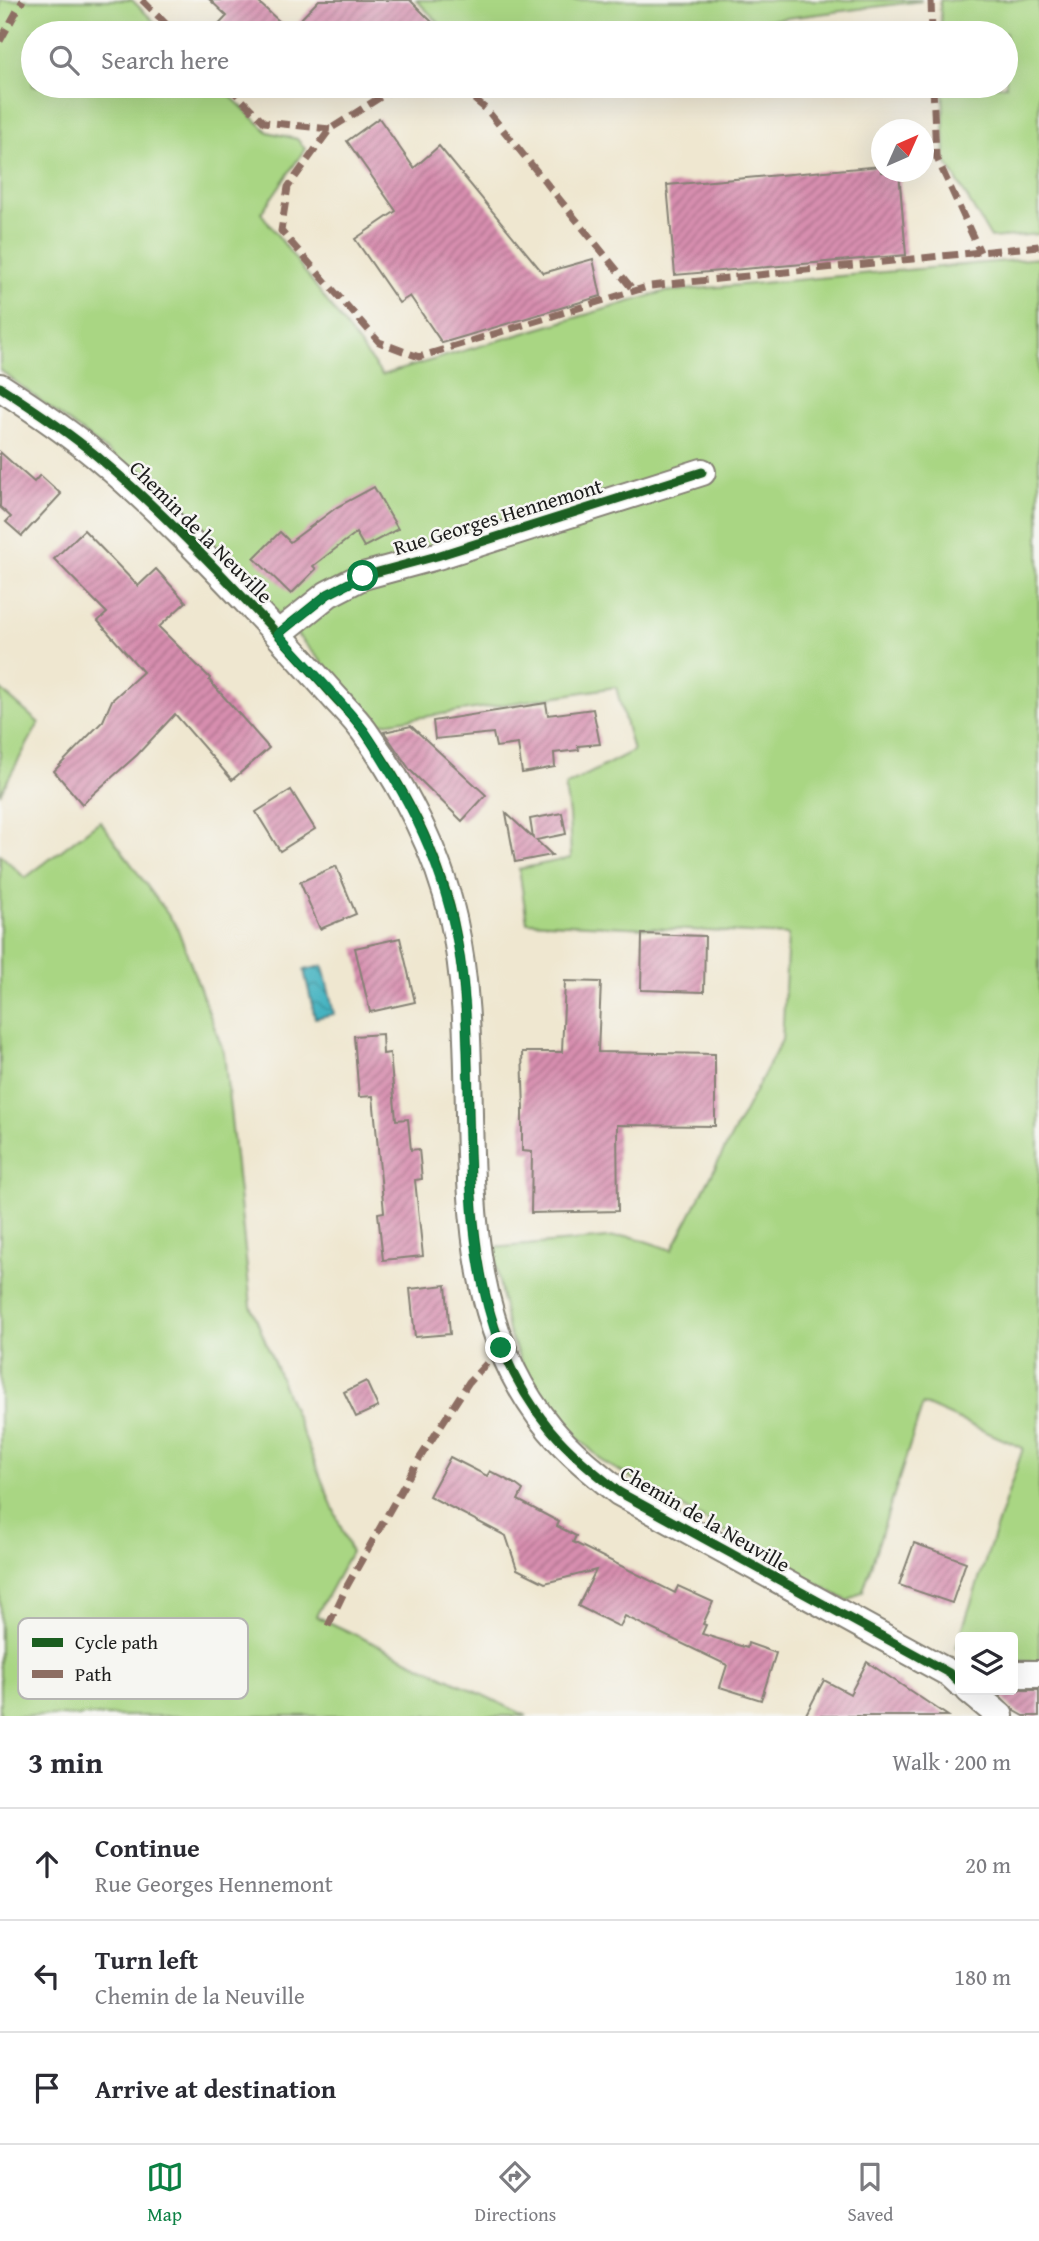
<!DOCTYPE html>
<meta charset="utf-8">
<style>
body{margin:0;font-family:"Gentium Book Plus",serif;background:#f2f2f3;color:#2b2b33}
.controls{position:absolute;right:21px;bottom:21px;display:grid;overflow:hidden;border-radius:7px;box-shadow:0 7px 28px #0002}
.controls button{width:63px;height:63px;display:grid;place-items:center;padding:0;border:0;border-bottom:2px solid #e1e1e2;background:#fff;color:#2b2b33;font:35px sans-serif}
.compass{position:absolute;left:871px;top:119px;width:63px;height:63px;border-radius:50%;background:#fff;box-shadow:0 7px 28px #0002;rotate:45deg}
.stop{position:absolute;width:21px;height:21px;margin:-16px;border:5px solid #0b8043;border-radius:50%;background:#fff}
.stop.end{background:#0b8043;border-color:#fff;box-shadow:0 2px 7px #0008}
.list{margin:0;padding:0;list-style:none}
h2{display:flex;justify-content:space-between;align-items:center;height:91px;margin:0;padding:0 28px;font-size:30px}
h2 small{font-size:23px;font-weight:400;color:#7c7c81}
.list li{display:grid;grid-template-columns:46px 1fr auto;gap:21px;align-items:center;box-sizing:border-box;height:112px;padding:0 28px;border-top:2px solid #e1e1e2}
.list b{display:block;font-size:26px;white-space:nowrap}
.list p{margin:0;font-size:23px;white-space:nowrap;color:#7c7c81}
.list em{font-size:23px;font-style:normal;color:#7c7c81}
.icon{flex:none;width:38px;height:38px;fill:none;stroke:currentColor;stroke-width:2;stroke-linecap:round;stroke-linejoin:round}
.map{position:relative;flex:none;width:1039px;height:1716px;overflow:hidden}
.search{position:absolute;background:#fff;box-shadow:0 7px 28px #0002;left:21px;right:21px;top:21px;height:77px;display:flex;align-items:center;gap:18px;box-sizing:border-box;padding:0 24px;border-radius:38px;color:#7c7c81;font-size:26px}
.sheet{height:427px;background:#fff}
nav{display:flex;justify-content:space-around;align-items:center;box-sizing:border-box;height:98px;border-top:2px solid #e1e1e2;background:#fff;font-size:19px;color:#7c7c81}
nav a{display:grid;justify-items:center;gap:4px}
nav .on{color:#0b8043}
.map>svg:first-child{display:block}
</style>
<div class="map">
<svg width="1039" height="1716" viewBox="0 0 1039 1716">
<defs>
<pattern id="water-waves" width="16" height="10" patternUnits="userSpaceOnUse" patternTransform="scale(1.75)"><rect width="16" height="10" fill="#45b3c1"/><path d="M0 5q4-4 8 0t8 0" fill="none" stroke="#39919c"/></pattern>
<pattern id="building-hatch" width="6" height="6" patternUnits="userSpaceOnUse" patternTransform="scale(1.75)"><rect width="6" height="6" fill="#d78eaf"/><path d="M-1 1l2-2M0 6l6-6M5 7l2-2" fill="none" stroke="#ae738e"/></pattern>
</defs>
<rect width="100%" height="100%" fill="#f6f6f2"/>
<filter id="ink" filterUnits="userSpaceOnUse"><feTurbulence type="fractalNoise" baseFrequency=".0143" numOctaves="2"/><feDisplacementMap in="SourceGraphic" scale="14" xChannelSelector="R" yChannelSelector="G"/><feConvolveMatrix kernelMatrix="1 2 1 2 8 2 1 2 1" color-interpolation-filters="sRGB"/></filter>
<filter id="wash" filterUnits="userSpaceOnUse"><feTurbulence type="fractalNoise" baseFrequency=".00686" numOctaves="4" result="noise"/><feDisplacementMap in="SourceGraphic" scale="28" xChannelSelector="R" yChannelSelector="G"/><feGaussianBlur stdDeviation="1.57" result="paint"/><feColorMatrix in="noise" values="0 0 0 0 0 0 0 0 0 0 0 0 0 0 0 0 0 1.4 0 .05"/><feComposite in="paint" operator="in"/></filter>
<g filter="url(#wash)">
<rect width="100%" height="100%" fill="#efe7d0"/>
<g fill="#a9d683" stroke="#627950" stroke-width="2">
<path d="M0,0h132l34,33h-133v53h187l48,46 29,7 8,10 -44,64 121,162 281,-83 376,-34v1404l-26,-1v-24h-53v13l-4,-2 67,-200 -100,-44 -60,187 -15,10 -243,-138 -68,-63 -29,-69 -15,-83 137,-12 42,14 110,-210 6,-105 -261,-13 -8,-53 52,-11 -2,-43 -4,-29 68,-35 -17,-64 -238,37 -197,-217 -181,-137z"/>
<path d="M416,0h505v1l-253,32h-219z"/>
<path d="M940,0h99v234l-48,4 -46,-78 -2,-74h63v-53h-65z"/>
<path d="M0,689l39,34 -39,71z"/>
<path d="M100,821l77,106 47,126 27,253 100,246 -35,64 211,100h-527v-862l25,24z"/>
</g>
<path fill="url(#water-waves)" stroke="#30686e" stroke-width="2" d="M323,966l11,48 -19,4 -11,-48z"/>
<g id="blocks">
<g fill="url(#building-hatch)">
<path d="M210,0h46l36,33h-81l16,-17z"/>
<path d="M319,0h91l33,33h-133l-12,-11z"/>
<path d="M379,118l35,50 25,-22 104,127 50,-14 8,37 -159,47 -32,-47 -11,7 -44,-64 41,-28 -49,-70z"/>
<path d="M881,166v6h18l7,83 -231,20 -8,-90z"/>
<path d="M0,452l34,30 6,-7 21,19 -39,42 -16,-14 5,-5 -11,-10z"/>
<path d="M374,487l24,42 -34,18 -8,-14 -43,33 3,3 -25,25 -37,-36 26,-26 10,10 47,-35z"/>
<path d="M84,530l54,56 18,-17 30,33 -27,25 51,51 -1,2 60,68 -37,32 -57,-66 -38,41 -55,49 -28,-33 49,-50 9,-21 31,-28 -45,-51 9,-8 -53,-54z"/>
<path d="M546,703l2,12 45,-6 7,35 -22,2 1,4 -25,3 1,14 -33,6 -4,-29 -22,3 -3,-14 -58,6 -2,-18z"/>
<path d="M411,726l75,69 -24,26 -52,-51 -26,-38z"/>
<path d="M291,790l24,39 -35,22 -24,-39z"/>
<path d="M506,813l27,25 -3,-19 32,-6 4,21 -30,6 16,15 -37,7z"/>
<path d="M336,866l20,48 -36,15 -20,-47z"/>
<path d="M642,934l63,2 -1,56 -63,-2z"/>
<path d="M400,938l15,64 -45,10 -15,-64z"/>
<path d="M565,981l36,1 -3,70 117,2v72l-98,-1 1,86 -87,2 1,-61 -10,-1v-41h2l-2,-58h40z"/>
<path d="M382,1034l1,20 7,-1 6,67 12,-1 3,31 8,-1 3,30 -7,1 8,76 -40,4 -5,-47 6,-1 -11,-116 -14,1 -5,-61z"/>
<path d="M446,1285l4,49 -35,3 -5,-48z"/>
<path d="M366,1381l12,26 -22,10 -12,-25z"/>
<path d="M450,1457l37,19 3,-5 25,13 8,6 -5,10 41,22 -2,4 19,10 -3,6 102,51 3,-7 35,16 -10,22 3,1 -4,9 45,14 1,-5 28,10 -15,47 -41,-13 7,-22 -102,-49 -5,11 -42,-21 18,-36 -51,13 -28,-14 -11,-33 -77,-40z"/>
<path d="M914,1543l52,19 -14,41 -53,-18z"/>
<path d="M867,1662l81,54h-143l19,-36 26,14z"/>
<path d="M1004,1690h35v26h-15l-9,-5 -15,-15z"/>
</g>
</g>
</g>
<g filter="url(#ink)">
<use href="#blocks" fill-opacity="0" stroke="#868276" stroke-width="2"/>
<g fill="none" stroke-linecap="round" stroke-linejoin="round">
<defs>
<g id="minor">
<path d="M0,387c34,22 67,44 98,70 56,47 108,101 158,154 25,26 49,53 73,80 11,13 25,26 35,40 39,54 74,121 89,187 38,168 -22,367 97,511 20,24 45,44 69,63l330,181 11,10"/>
<path d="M278,634l50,-40 35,-18 74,-20 265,-84"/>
<path d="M1013,1674h26"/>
<path d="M969,1690l31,26"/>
</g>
</defs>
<use href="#minor" stroke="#868276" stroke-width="30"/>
<use href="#minor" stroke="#fff" stroke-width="26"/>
<g stroke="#8d6e63" stroke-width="7" stroke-dasharray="14 7" stroke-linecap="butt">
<path d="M142,0l33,33"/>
<path d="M931,0l1,33"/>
<path d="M0,41l23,-41"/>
<path d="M228,86l36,36 66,7"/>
<path d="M398,86l-68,43 -42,58 -7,44 98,111 40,15 231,-71 389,-40"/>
<path d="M458,86l29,24 147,181"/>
<path d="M933,86l3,70 44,96"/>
<path d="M328,1626l19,-40 69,-122 53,-82 32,-34"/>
</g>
<defs>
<g id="cycleway">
<path d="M0,387c34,22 67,44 98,70 56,47 108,101 158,154 25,26 49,53 73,80 11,13 25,26 35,40 39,54 74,121 89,187 38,168 -22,367 97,511 20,24 45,44 69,63l330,181 11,10"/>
<path d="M278,634l50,-40 35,-18 74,-20 265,-84"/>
</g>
</defs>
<use href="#cycleway" stroke="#f6f6f2" stroke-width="13"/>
<use href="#cycleway" stroke="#1b5e20" stroke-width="9"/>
</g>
</g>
<g fill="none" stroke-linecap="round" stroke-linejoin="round" filter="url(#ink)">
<path stroke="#0b8043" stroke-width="9" d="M363,576l-35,18 -50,40c28,31 59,62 85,95 8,11 15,24 22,35 46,72 74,153 80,238 8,115 -6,237 36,346"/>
</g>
<g text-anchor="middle" stroke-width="5" stroke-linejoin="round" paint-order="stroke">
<g font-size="21" fill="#1c1c1c" stroke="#f6f6f2">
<text transform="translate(498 517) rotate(-17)" y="7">Rue Georges Hennemont</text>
<text transform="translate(201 532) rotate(45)" y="7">Chemin de la Neuville</text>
<text transform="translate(705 1519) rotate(30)" y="7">Chemin de la Neuville</text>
</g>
</g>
<rect x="18" y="1618" width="230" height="81" rx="10" fill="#f6f6f2" stroke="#b5b5b2" stroke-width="2"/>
<rect x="32" y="1638" width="31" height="9" fill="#1b5e20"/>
<rect x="32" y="1670" width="31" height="8" fill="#8d6e63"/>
<g font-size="19" fill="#1c1c1c">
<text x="75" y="1649">Cycle path</text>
<text x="75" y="1681">Path</text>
</g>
</svg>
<div class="controls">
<button><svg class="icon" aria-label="layers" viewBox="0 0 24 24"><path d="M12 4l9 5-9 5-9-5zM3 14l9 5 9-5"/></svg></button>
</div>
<svg class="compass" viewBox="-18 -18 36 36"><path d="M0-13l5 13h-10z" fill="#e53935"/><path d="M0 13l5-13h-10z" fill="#7c7c81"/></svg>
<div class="stop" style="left:363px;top:576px"></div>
<div class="stop end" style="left:501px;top:1348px"></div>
<div class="search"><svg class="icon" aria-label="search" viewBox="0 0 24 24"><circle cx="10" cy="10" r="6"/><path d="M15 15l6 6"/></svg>Search here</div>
</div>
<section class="sheet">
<h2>3 min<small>Walk · 200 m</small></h2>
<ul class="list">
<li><svg class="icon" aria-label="ahead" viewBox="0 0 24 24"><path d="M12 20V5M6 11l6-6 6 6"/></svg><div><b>Continue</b><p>Rue Georges Hennemont</p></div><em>20 m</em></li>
<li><svg class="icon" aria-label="left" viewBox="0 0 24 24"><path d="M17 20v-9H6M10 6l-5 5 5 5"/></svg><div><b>Turn left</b><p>Chemin de la Neuville</p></div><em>180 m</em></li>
<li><svg class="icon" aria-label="arrive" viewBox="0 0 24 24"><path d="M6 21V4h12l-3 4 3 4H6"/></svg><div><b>Arrive at destination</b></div></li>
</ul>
</section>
<nav>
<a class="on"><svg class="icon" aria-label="map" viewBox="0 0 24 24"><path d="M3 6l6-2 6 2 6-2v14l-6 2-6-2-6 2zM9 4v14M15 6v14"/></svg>Map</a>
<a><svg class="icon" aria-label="directions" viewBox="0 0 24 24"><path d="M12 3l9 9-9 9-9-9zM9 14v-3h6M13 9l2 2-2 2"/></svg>Directions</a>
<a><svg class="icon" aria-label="saved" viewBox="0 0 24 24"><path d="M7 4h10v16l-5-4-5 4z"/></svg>Saved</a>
</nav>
